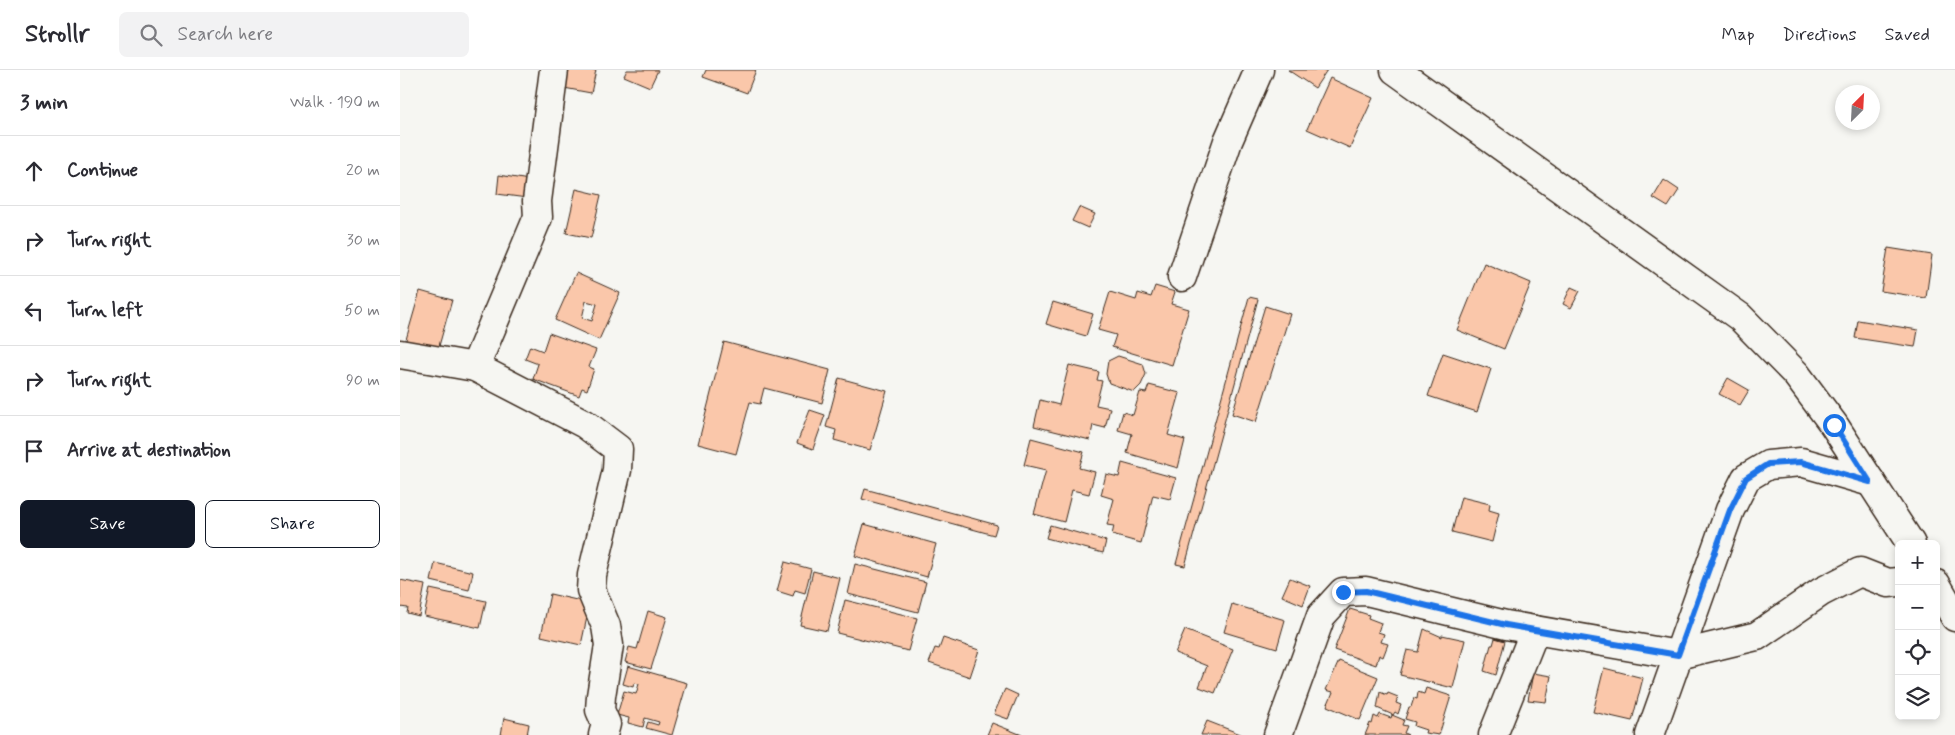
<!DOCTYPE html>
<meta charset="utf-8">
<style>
body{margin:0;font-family:Mynerve,sans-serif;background:#f2f2f3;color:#2b2b33}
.controls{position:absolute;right:15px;bottom:15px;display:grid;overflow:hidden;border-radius:8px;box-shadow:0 2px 8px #0003}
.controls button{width:45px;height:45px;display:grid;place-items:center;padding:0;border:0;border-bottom:1px solid #e1e1e2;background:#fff;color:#2b2b33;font:25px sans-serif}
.compass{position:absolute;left:1435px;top:15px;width:45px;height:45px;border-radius:50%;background:#fff;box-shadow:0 2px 8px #0003;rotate:24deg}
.stop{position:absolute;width:15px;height:15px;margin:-11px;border:4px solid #1a73e8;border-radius:50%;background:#fff}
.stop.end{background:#1a73e8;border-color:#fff;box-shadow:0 1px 5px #0008}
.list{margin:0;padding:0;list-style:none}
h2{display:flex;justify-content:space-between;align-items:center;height:65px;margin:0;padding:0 20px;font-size:21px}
h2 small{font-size:16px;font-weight:400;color:#7c7c81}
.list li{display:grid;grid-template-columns:32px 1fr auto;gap:15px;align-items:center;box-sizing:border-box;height:70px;padding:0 20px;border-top:1px solid #e1e1e2}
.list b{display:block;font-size:19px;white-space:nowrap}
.list em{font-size:16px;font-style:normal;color:#7c7c81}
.actions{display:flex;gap:10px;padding:15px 20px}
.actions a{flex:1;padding:11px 0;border:1px solid #111827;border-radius:8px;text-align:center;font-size:18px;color:#111827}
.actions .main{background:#111827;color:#fff}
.icon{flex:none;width:28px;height:28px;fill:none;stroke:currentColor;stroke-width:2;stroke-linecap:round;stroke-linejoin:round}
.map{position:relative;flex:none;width:1555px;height:665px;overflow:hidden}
header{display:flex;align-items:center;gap:30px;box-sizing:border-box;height:70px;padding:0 25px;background:#fff;border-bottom:1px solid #e1e1e2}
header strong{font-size:24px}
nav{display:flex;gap:28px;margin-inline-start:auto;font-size:18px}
.search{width:350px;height:45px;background:#f2f2f3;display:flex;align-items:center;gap:12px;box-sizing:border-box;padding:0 18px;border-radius:8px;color:#7c7c81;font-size:19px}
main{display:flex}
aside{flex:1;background:#fff}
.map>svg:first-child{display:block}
</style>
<header>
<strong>Strollr</strong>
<div class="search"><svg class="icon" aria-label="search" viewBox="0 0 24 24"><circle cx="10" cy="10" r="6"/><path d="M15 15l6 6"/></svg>Search here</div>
<nav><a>Map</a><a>Directions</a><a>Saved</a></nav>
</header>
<main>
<aside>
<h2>3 min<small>Walk · 190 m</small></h2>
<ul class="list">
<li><svg class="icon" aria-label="ahead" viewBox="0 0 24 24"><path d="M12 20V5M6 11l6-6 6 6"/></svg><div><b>Continue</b></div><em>20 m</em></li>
<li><svg class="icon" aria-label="right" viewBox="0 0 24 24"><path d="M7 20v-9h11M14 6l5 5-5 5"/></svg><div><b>Turn right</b></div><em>30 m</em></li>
<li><svg class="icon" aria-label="left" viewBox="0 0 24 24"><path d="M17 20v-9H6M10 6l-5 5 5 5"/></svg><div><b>Turn left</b></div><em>50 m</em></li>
<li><svg class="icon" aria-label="right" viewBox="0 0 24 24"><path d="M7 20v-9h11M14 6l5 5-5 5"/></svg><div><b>Turn right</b></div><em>90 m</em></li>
<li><svg class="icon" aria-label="arrive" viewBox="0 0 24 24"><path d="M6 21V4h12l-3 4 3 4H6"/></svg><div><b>Arrive at destination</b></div></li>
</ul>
<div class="actions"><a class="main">Save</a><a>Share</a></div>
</aside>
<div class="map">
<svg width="1555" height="665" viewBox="0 0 1555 665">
<rect width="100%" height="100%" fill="#f6f6f2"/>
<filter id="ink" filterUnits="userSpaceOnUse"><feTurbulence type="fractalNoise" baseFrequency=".02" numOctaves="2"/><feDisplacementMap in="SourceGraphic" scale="10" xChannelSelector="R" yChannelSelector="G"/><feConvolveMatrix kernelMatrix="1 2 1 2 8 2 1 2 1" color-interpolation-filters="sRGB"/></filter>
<g filter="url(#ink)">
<g fill="#fac7aa" stroke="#3b2a1e" fill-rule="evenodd">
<path d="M167,0h29l-5,23 -27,-5z"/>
<path d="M227,0h31l-8,17 -26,-11z"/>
<path d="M306,0h50l-9,23 -44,-16z"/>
<path d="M888,0h39l-12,18z"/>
<path d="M930,8l43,20 -23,50 -43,-19z"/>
<path d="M99,105l30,5 -2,18 -30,-4z"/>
<path d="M1264,110l15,10 -11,17 -15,-9z"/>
<path d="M176,119l25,6 -10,43 -25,-5z"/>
<path d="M679,137l16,7 -7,14 -16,-7z"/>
<path d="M1488,178l44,7 -6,43 -45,-7z"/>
<path d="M1084,193l47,20 -27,66 -47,-19z"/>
<path d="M176,203l44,20 -21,47 -44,-20zM186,231l11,3 -5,17 -10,-3z"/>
<path d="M755,216l20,6 -4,12 18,5 -17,56 -60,-18 4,-12 -18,-5 12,-38 26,8 2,-7 13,4z"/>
<path d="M1171,217l9,4 -9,17 -8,-4z"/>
<path d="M20,221l32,9 -15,53 -32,-10z"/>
<path d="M849,227l9,2 -73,267 -9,-2z"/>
<path d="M653,232l40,12 -7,22 -40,-12z"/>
<path d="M865,236l25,8 -34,108 -24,-8z"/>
<path d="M1458,250l60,10 -3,17 -60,-9z"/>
<path d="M149,263l47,17 -7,17 5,2 -7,21 -5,-2 -3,8 -46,-17 5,-15 -13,-5 5,-13 13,5z"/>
<path d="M324,272l106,28 -8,33 -58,-15 -4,16 -10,-2 -14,52 -38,-10z"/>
<path d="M1043,283l48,16 -14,43 -49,-16z"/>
<path d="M718,286l25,8 3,10 -5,11 -7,7 -25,-9 -3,-9 2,-13z"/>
<path d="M669,295l30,7 -2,8 5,1 -6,24 14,3 -5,20 -12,-3 -3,15 -56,-14 6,-26 19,5z"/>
<path d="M439,308l48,13 -17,59 -36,-10 2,-10 -10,-3z"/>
<path d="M1328,308l21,12 -9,15 -21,-11z"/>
<path d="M749,315l31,8 -12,42 17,5 -7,28 -51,-15 5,-19 -14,-4 5,-18 10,3 7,-23 6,1z"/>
<path d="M410,340l15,5 -12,34 -16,-6z"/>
<path d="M631,368l53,14 -5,16 16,4 -6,22 -17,-4 -8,32 -30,-8 12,-44 -22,-5z"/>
<path d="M722,393l54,15 -6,21 -17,-4 -12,48 -29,-8 2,-9 -7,-1 7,-26 -13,-4 5,-21 13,3z"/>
<path d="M465,419l132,36 -3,10 -132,-36z"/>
<path d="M1061,427l29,7 -1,6 10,3 -7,29 -40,-10z"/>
<path d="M464,454l72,20 -9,33 -72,-21z"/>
<path d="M650,455l56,16 -3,12 -57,-15z"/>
<path d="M385,492l26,7 -6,24 -10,-3 -2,6 -16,-5z"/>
<path d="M35,493l38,9 -4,18 -38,-9z"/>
<path d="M455,494l71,18 -8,30 -70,-18z"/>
<path d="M413,501l27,7 -13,53 -27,-6z"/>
<path d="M890,508l20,8 -7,19 -21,-9z"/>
<path d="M0,510l25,5 -6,31 -12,-3 1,-5 -8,-1z"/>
<path d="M30,519l56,12 -6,27 -56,-12z"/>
<path d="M150,524l40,9 -9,42 -40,-9z"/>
<path d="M445,530l72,18 -9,33 -71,-18z"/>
<path d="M832,534l53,16 -8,28 -53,-16z"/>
<path d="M950,539l19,6 -1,3 13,5 -3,9 6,2 -3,8 7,2 -5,13 -4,-2 -3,10 -42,-15z"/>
<path d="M248,541l19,6 -16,52 -26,-7 4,-15 8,2z"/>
<path d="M1024,559l18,8v-2l23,5 -12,48 -53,-13 7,-25 11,2z"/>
<path d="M785,560l48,19 -18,44 -16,-6 8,-21 -32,-13z"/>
<path d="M543,568l36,12 -9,27 -41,-14 6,-15 4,1z"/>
<path d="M1095,568l10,3 -9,34 -12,-4 7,-26h2z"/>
<path d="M939,591l39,16 -18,43 -33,-14 6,-14 -7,-2z"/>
<path d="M228,596l59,17 -15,52 -26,-7 2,-6 10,3 1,-3 -14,-4 -2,9 -15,-4 1,-5 -12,-3 7,-24 12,3 3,-10 -5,-1 -1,4 -10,-3z"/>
<path d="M1204,598l39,10 -11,43 -39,-9z"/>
<path d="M1133,603l18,3 -5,26 -18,-2z"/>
<path d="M1026,618l25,8 -12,39 -14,-2 1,-3 -12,-4 1,-4 -10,-3 4,-12h2l3,-9 3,1 1,-7 6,2z"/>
<path d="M605,619l13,6 -10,24 -14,-5z"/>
<path d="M980,622l7,3 1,-2 10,4 -2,6 5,2 -3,9 -3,-2 -2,3 -16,-7z"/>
<path d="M980,644l11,4 1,-3 12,5 -2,5 5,1 -3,7 4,2h-43l5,-12 2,1 2,-8 4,2z"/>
<path d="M104,648l25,6 -2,11h-26z"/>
<path d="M807,651l36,14h-42z"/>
<path d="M592,653l30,12h-35z"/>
</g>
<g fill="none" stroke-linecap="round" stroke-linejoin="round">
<defs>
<g id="minor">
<path d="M154,0l-17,131 1,16 -63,150 110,57 33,25 -1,21 -25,105 -1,15 15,36 3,19 -8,51 -1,14 6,14 -3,11"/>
<path d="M995,0l345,247 56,57 38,51 77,119"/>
<path d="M782,207l46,-136 31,-71"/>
<path d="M0,284l75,13"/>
<path d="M1536,514l19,33"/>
<path d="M878,665l43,-119 22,-24 23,-1 140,34 172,30 79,-19 64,-44 39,-20 28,11 11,-1"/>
<path d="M1093,665l42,-105"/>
<path d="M1250,665l80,-225 16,-32 22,-13 33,-3 70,20"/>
</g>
</defs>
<use href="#minor" stroke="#3b2a1e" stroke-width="31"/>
<use href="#minor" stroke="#f6f6f2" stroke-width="28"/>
</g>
</g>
<g fill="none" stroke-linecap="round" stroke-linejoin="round" filter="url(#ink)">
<path stroke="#1a73e8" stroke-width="6" d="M943,522l23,-1 140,34 172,30 52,-145 16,-32 22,-14 33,-2 69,20 -36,-57"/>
</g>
</svg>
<div class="controls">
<button>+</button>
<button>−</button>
<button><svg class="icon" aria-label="locate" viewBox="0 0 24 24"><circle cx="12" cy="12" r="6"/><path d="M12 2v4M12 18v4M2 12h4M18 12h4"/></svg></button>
<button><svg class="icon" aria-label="layers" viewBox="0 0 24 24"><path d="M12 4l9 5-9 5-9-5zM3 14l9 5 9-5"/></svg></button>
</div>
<svg class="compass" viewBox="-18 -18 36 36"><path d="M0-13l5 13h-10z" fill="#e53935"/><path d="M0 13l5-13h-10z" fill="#7c7c81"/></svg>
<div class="stop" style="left:1434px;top:355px"></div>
<div class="stop end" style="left:943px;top:522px"></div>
</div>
</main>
